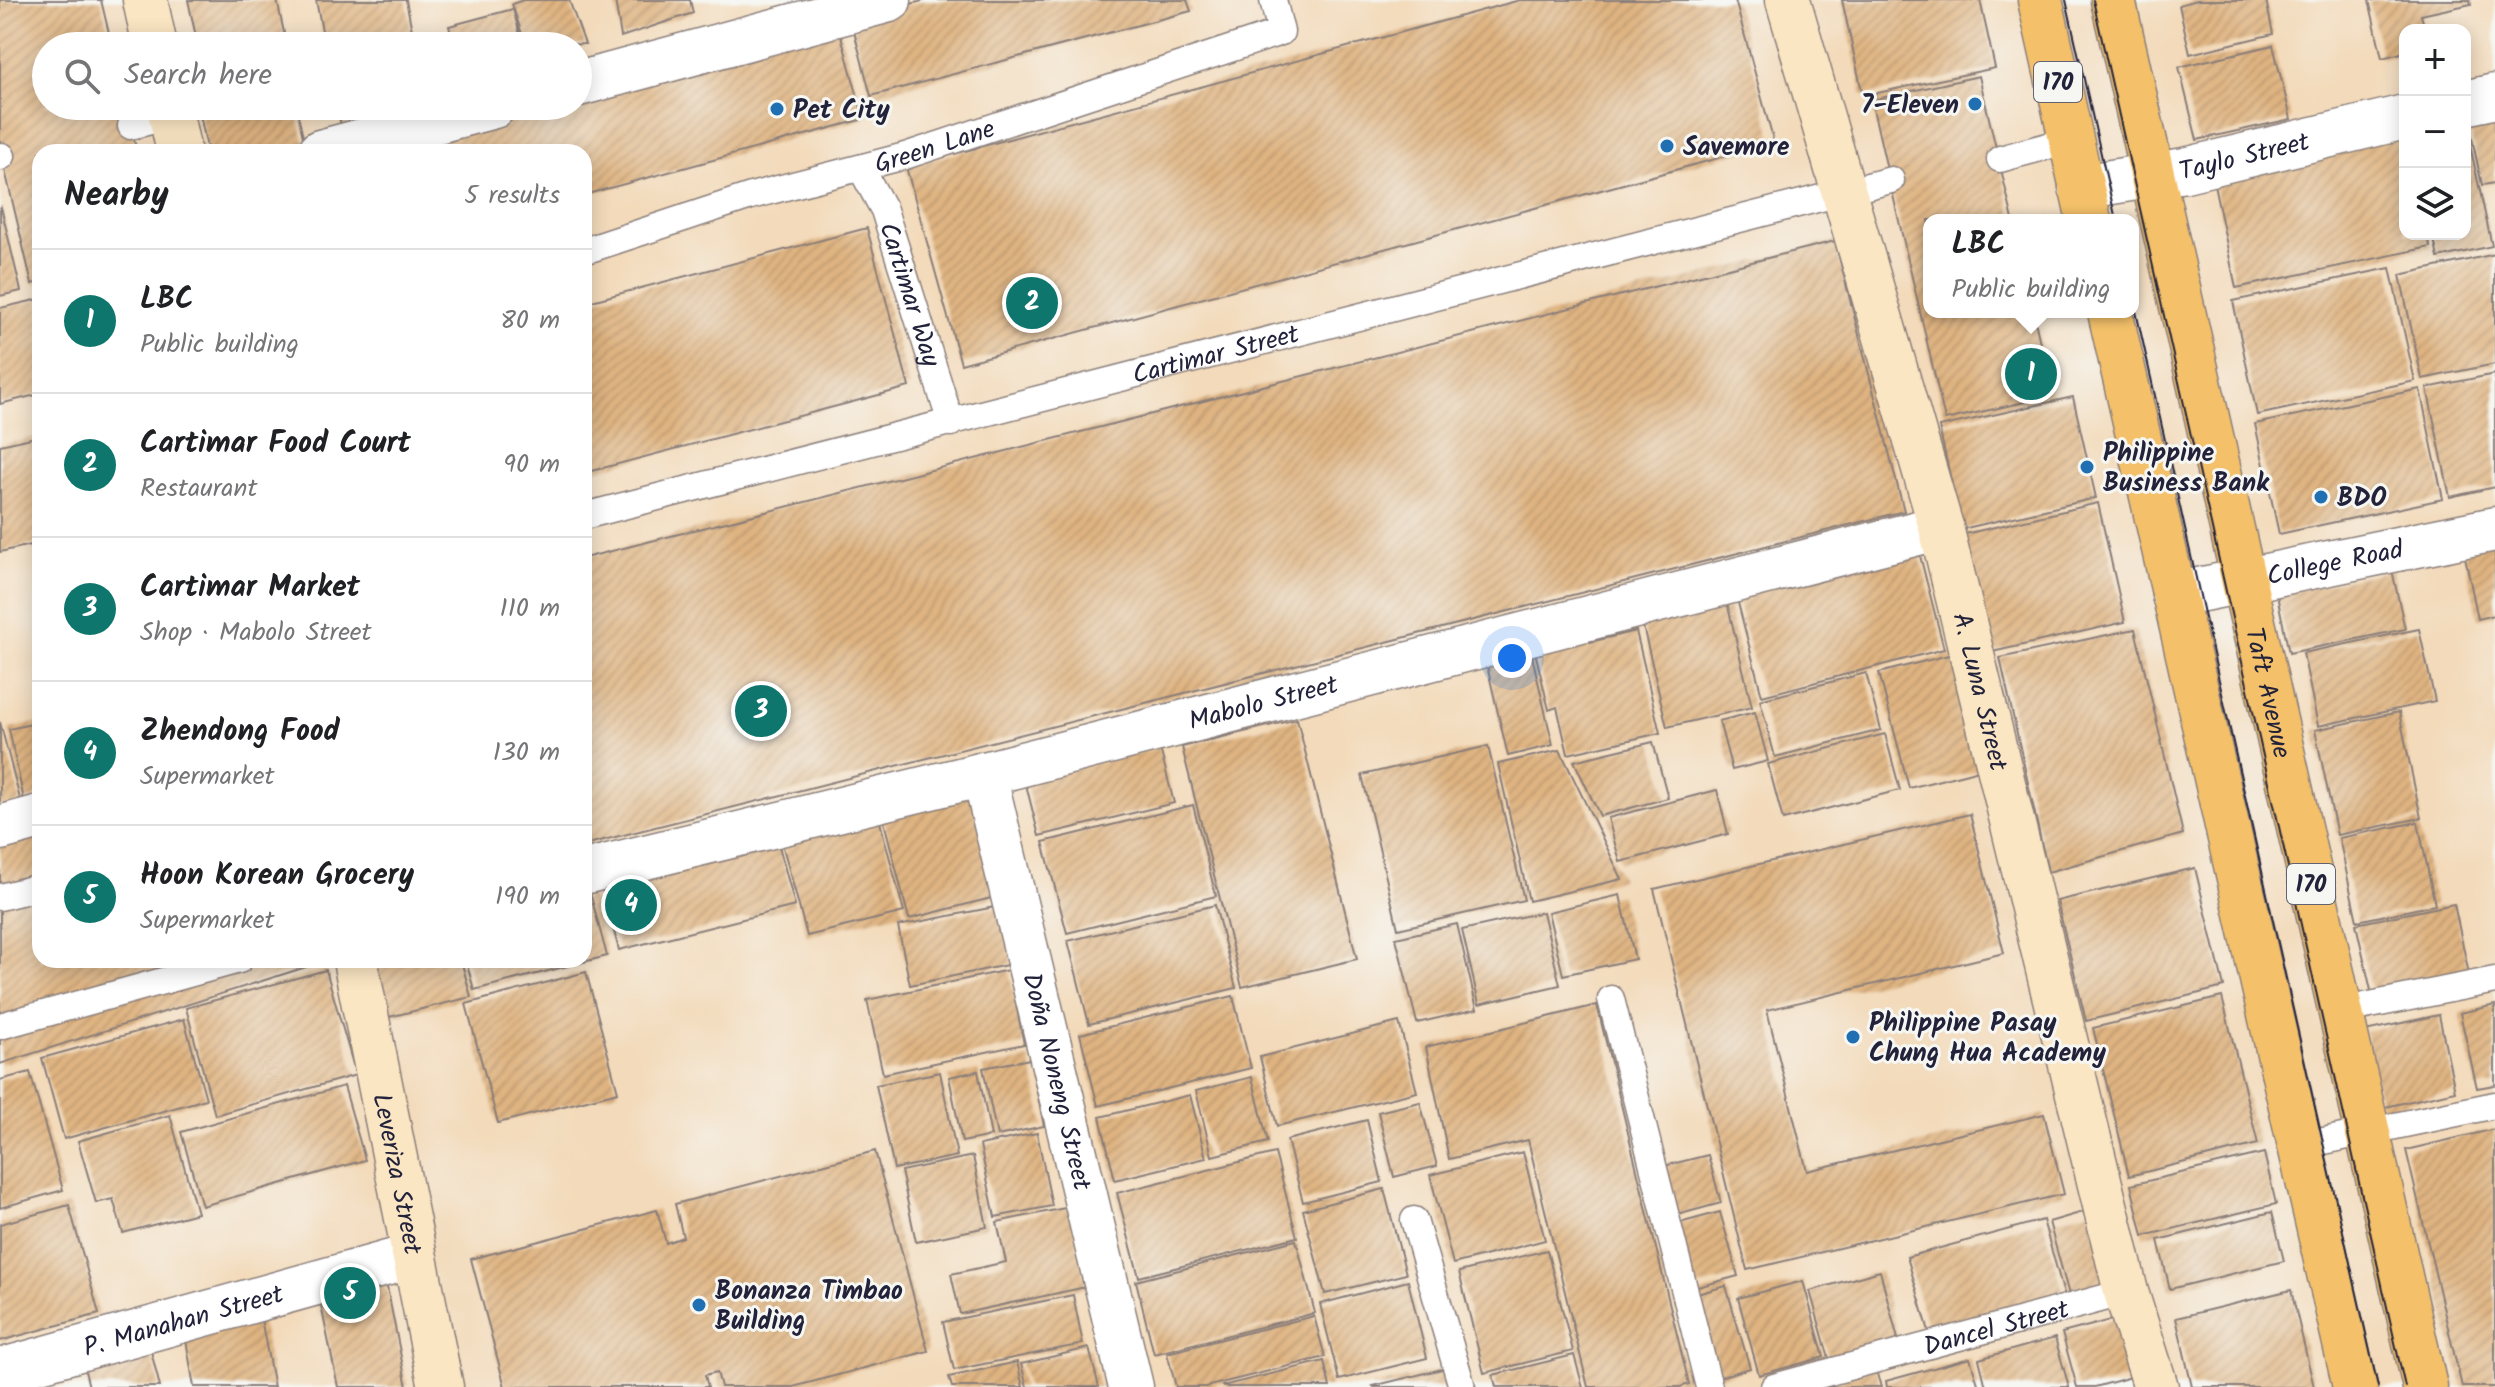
<!DOCTYPE html>
<meta charset="utf-8">
<style>
body{margin:0;font-family:Kalam,sans-serif;background:#f2f2f2;color:#202124}
.controls{position:absolute;right:24px;top:24px;display:grid;overflow:hidden;border-radius:16px;box-shadow:0 4px 20px #0003}
.controls button{width:72px;height:72px;display:grid;place-items:center;padding:0;border:0;border-bottom:2px solid #e0e0e0;background:#fff;color:#202124;font:40px sans-serif}
.you{position:absolute;left:1512px;top:658px;width:28px;height:28px;margin:-20px;border:6px solid #fff;border-radius:50%;background:#1a73e8;box-shadow:0 0 0 12px #1a73e833}
.badge{display:grid;place-items:center;width:52px;height:52px;border-radius:50%;background:#0f766e;color:#fff;font-size:26px;font-weight:700}
.pin{position:absolute;translate:-50% -50%;border:4px solid #fff;box-shadow:0 2px 8px #0006}
.popup{position:absolute;left:1923px;top:214px;width:216px;height:104px;box-sizing:border-box;display:grid;place-content:center;border-radius:16px;background:#fff;filter:drop-shadow(0 2px 6px #0005);font-size:26px;white-space:nowrap;color:#757577}
.popup b{font-size:30px;color:#202124}
.popup::after{content:'';position:absolute;left:50%;top:100%;margin-left:-16px;border:16px solid transparent;border-top-color:#fff}
.list{margin:0;padding:0;list-style:none}
h2{display:flex;justify-content:space-between;align-items:center;height:104px;margin:0;padding:0 32px;font-size:34px}
h2 small{font-size:26px;font-weight:400;color:#757577}
.list li{display:grid;grid-template-columns:52px 1fr auto;gap:24px;align-items:center;box-sizing:border-box;height:144px;padding:0 32px;border-top:2px solid #e0e0e0}
.list b{display:block;font-size:30px;white-space:nowrap}
.list p{margin:0;font-size:26px;white-space:nowrap;color:#757577}
.list em{font-size:26px;font-style:normal;color:#757577}
.icon{flex:none;width:44px;height:44px;fill:none;stroke:currentColor;stroke-width:2;stroke-linecap:round;stroke-linejoin:round}
.map{position:relative;flex:none;width:2495px;height:1387px;overflow:hidden}
.search{position:absolute;background:#fff;box-shadow:0 4px 20px #0003;left:32px;top:32px;width:560px;height:88px;display:flex;align-items:center;gap:20px;box-sizing:border-box;padding:0 28px;border-radius:44px;color:#757577;font-size:30px}
.panel{position:absolute;background:#fff;box-shadow:0 4px 20px #0003;left:32px;top:144px;width:560px;height:824px;border-radius:24px}
.map>svg:first-child{display:block}
</style>
<div class="map">
<svg width="2495" height="1387" viewBox="0 0 2495 1387">
<defs>
<pattern id="building-hatch" width="6" height="6" patternUnits="userSpaceOnUse" patternTransform="scale(2)"><rect width="6" height="6" fill="#dfb481"/><path d="M-1 1l2-2M0 6l6-6M5 7l2-2" fill="none" stroke="#bf9a70"/></pattern>
</defs>
<rect width="100%" height="100%" fill="#f6f6f2"/>
<filter id="ink" filterUnits="userSpaceOnUse"><feTurbulence type="fractalNoise" baseFrequency=".0125" numOctaves="2"/><feDisplacementMap in="SourceGraphic" scale="16" xChannelSelector="R" yChannelSelector="G"/><feConvolveMatrix kernelMatrix="1 2 1 2 8 2 1 2 1" color-interpolation-filters="sRGB"/></filter>
<filter id="wash" filterUnits="userSpaceOnUse"><feTurbulence type="fractalNoise" baseFrequency=".006" numOctaves="4" result="noise"/><feDisplacementMap in="SourceGraphic" scale="32" xChannelSelector="R" yChannelSelector="G"/><feGaussianBlur stdDeviation="1.8" result="paint"/><feColorMatrix in="noise" values="0 0 0 0 0 0 0 0 0 0 0 0 0 0 0 0 0 1.4 0 .05"/><feComposite in="paint" operator="in"/></filter>
<g filter="url(#wash)">
<rect width="100%" height="100%" fill="#f3daba"/>
<g id="blocks">
<g fill="url(#building-hatch)">
<path d="M0,0h101l11,46h-66v60h80l11,46h-97v130l-8,2 -32,-135z"/>
<path d="M188,0h89l9,42 -18,4h-70z"/>
<path d="M316,0h90l9,46h-90z"/>
<path d="M523,0h46l16,44 -59,2 -14,-42z"/>
<path d="M615,0h75l3,13 -72,24z"/>
<path d="M926,0h261l4,11 -320,85 -20,-76z"/>
<path d="M1520,0h215l39,143 -813,221 -55,-197z"/>
<path d="M1842,0h138l15,68 -132,28z"/>
<path d="M2197,0h69l7,34 -83,20 -11,-49z"/>
<path d="M2369,0h101l1,4 -50,11 4,15h-20v22l-23,6z"/>
<path d="M513,9l10,37h-69l-5,-20z"/>
<path d="M838,25l26,94 -280,76v-43h-210l166,-46h38v-10z"/>
<path d="M2273,45l18,74 -94,21 -18,-73z"/>
<path d="M1979,76l34,144h-84v92h104l19,84 -107,24 -74,-320z"/>
<path d="M2495,105v78l-13,2 -16,-74z"/>
<path d="M198,106h98l9,40 -24,6h-73z"/>
<path d="M337,106h93l-89,20z"/>
<path d="M2466,127l26,119 -54,12 -5,-24h32z"/>
<path d="M2405,129v105h23l2,13 -194,41 -25,-118z"/>
<path d="M1,207l20,84 -21,5v-88z"/>
<path d="M867,228l42,159 -325,86v-170z"/>
<path d="M1835,241l69,270 -1320,334v-287z"/>
<path d="M2495,254v110l-73,15 -22,-104z"/>
<path d="M2390,268l25,113 -158,34 -24,-114z"/>
<path d="M40,299v95l-40,10v-96z"/>
<path d="M2495,374v113l-45,10 -23,-109z"/>
<path d="M2420,389l23,110 -164,35 -24,-110z"/>
<path d="M2073,397l23,101 -134,31 -23,-102z"/>
<path d="M40,436v107l-40,9v-107z"/>
<path d="M2098,503l27,119 -133,30 -27,-118z"/>
<path d="M2495,540v75l-17,4 -15,-72z"/>
<path d="M1918,548l26,101 -182,47 -26,-101z"/>
<path d="M2392,570l13,59 -116,24 -12,-58z"/>
<path d="M1727,602l25,105 -85,20 -25,-105z"/>
<path d="M2135,629l48,205 -135,38 -48,-214z"/>
<path d="M2419,629l16,72 -117,25 -15,-73z"/>
<path d="M1587,631l3,11 46,-11 24,102 -92,21 -11,-47 -8,3 -16,-67z"/>
<path d="M1956,653l31,115 -78,20 -30,-115z"/>
<path d="M1532,656l21,89 -45,11 -21,-90z"/>
<path d="M1866,673l15,57 -106,27 -15,-57z"/>
<path d="M1755,712l13,49 -36,9 -13,-49z"/>
<path d="M2399,712l22,106 -84,17 -22,-105z"/>
<path d="M1297,719l60,240 -115,28 -60,-240z"/>
<path d="M0,722l21,81 -21,5z"/>
<path d="M40,722v75l-16,3 -15,-71z"/>
<path d="M1885,734l15,56 -117,30 -15,-56z"/>
<path d="M1653,742l15,56 -68,18 -26,-55z"/>
<path d="M1488,746l36,154 -126,29 -36,-154z"/>
<path d="M1160,748l14,55 -135,33 -14,-55z"/>
<path d="M1560,750l62,129 -93,22 -31,-137z"/>
<path d="M974,785l29,110 -94,24 -28,-109z"/>
<path d="M1717,790l11,44 -108,28 -12,-44z"/>
<path d="M1193,805l23,91 -149,37 -24,-91z"/>
<path d="M876,807l28,105 -97,24 -28,-104z"/>
<path d="M1970,814l34,139 -237,57 40,161 237,-57 20,80 -317,76 -93,-381z"/>
<path d="M2418,822l17,83 -78,16 -18,-83z"/>
<path d="M40,825v135l285,1 -325,103v-228z"/>
<path d="M775,831l20,75 -176,44 -20,-74z"/>
<path d="M2195,868l29,119 -138,34 -29,-120z"/>
<path d="M589,889l18,67 -133,34 -8,-30h118v-69z"/>
<path d="M1620,895l15,64 -72,16 -15,-63z"/>
<path d="M2454,904l15,70 -97,21 -16,-71z"/>
<path d="M1215,905l21,83 -147,36 -21,-83z"/>
<path d="M1000,906l12,58 -102,21 -12,-59z"/>
<path d="M1543,912l17,73 -81,19 -17,-74z"/>
<path d="M1457,924l20,85 -60,14 -21,-85z"/>
<path d="M374,960h87l10,37 -82,20z"/>
<path d="M326,970l30,105 -141,40 -29,-107z"/>
<path d="M1009,970l15,74 -141,30 -16,-74z"/>
<path d="M586,972l32,120 -120,31 -32,-119z"/>
<path d="M1233,996l18,72 -153,38 -18,-72z"/>
<path d="M2222,997l36,147 -129,32 -36,-148z"/>
<path d="M1597,1005l92,379 -9,3h-92l-60,-247 -79,19 -23,-112z"/>
<path d="M2495,1005v80l-18,3 -17,-75z"/>
<path d="M2439,1015l16,76 -74,17 -16,-77z"/>
<path d="M184,1019l22,80 -142,40 -22,-81z"/>
<path d="M1399,1022l18,70 -140,34 -17,-69z"/>
<path d="M1030,1059l14,67 -47,10 -14,-68z"/>
<path d="M978,1071l13,65 -29,6 -13,-65z"/>
<path d="M30,1072l33,118 -63,18v-128z"/>
<path d="M940,1072l17,84 -63,13 -18,-84z"/>
<path d="M1252,1077l16,65 -56,14 -16,-65z"/>
<path d="M344,1086l21,74 -163,46 -21,-74z"/>
<path d="M1190,1095l16,63 -91,22 -15,-63z"/>
<path d="M1420,1102l17,64 -43,11 -16,-65z"/>
<path d="M170,1115l27,98 -74,20 -10,-34 -17,4 -18,-62z"/>
<path d="M1367,1120l15,62 -79,20 -16,-62z"/>
<path d="M2495,1129v258h-33l-56,-237z"/>
<path d="M1037,1133l15,73 -57,11 -15,-72z"/>
<path d="M875,1151l53,200 -135,36h-72l-4,-15 -12,3 3,12h-203l-34,-128 186,-49 9,33 17,-6 -8,-33z"/>
<path d="M1523,1152l22,88 -92,24 -23,-89z"/>
<path d="M1275,1153l22,84 -158,40 -22,-84z"/>
<path d="M2264,1153l12,51 -133,32 -12,-51z"/>
<path d="M1708,1155l13,48 -44,12 -13,-49z"/>
<path d="M973,1156l14,71 -71,15 -15,-71z"/>
<path d="M1384,1189l22,85 -81,20 -22,-84z"/>
<path d="M69,1205l30,109 -99,27v-117z"/>
<path d="M1070,1207l16,80 -126,27 -9,-40 55,-12 -9,-40z"/>
<path d="M2090,1210l23,81 -42,11 -22,-80z"/>
<path d="M1720,1212l18,64 -44,12 -18,-64z"/>
<path d="M2272,1212l12,49 -114,28 -12,-49z"/>
<path d="M2043,1220l23,81 -135,37 -24,-81z"/>
<path d="M1296,1240l19,73 -161,41 -18,-73z"/>
<path d="M1547,1250l26,101 -89,22 -25,-101z"/>
<path d="M1880,1271l19,72 -69,19 -20,-71z"/>
<path d="M385,1277l22,110h-69l-20,-96z"/>
<path d="M1408,1281l19,77 -88,22 -19,-76z"/>
<path d="M1803,1281l21,76 -65,18 -21,-77z"/>
<path d="M1726,1286l24,82 -34,10 -23,-83z"/>
<path d="M2291,1290l23,97h-122l-16,-69z"/>
<path d="M1073,1295l10,49 -129,26 -11,-48z"/>
<path d="M259,1308l15,79h-80l-11,-65z"/>
<path d="M1314,1316l11,41 -120,30h-29l-9,-34z"/>
<path d="M2119,1318l16,58 -40,11h-18l-15,-54z"/>
<path d="M147,1335l13,52h-71l-9,-36z"/>
<path d="M2055,1338l14,49h-83l-7,-28z"/>
<path d="M1089,1348l10,39h-72l-6,-23z"/>
<path d="M1574,1355l9,32h-87l-3,-12z"/>
<path d="M1970,1358l9,29h-92l-1,-6z"/>
<path d="M1324,1361l6,26h-107l-1,-1z"/>
<path d="M1017,1362l6,25h-71l-3,-10z"/>
<path d="M1875,1367l6,20h-58z"/>
<path d="M1446,1368l5,19h-77l-1,-1z"/>
</g>
</g>
</g>
<g filter="url(#ink)">
<use href="#blocks" fill-opacity="0" stroke="#8a7e7a" stroke-width="2"/>
<g fill="none" stroke-linecap="round" stroke-linejoin="round">
<defs>
<g id="lane">
<path d="M131,126l40,-10"/>
<path d="M0,157l2,-1"/>
<path d="M2000,159l70,-19"/>
<path id="s1" d="M862,170l22,40 67,213"/>
<path id="s2" d="M584,251l167,-55 154,-40 376,-124 -8,-32"/>
<path id="s3" d="M584,516l1307,-336"/>
<path d="M0,897l40,-10"/>
<path d="M1611,999l98,388"/>
<path d="M2340,1011l155,-31"/>
<path d="M0,1026l239,-66"/>
<path d="M2300,1146l195,-41"/>
<path d="M1414,1220l48,167"/>
<path id="s4" d="M1774,1387l352,-95"/>
</g>
<g id="street">
<path d="M578,84l311,-84"/>
<path d="M2465,103l30,-7"/>
<path d="M320,152l174,-46"/>
<path id="s5" d="M2081,187l104,-17 220,-53"/>
<path id="s6" d="M2174,595l321,-66"/>
<path id="s7" d="M984,774l147,613"/>
<path d="M0,828l40,-11"/>
<path id="s8" d="M584,872l400,-98 957,-247"/>
<path id="s9" d="M0,1371l413,-115"/>
</g>
<g id="secondary">
<path d="M145,0l10,46"/>
<path id="s10" d="M1788,0l153,527 185,765 30,95"/>
<path d="M169,106l10,46"/>
<path id="s11" d="M355,960l86,427"/>
</g>
<g id="primary">
<path d="M2040,0l49,220"/>
<path id="s12" d="M2113,0l312,1387"/>
<path d="M2110,312l245,1075"/>
</g>
</defs>
<use href="#lane" stroke="#8a7e7a" stroke-width="29"/>
<use href="#street" stroke="#8a7e7a" stroke-width="47"/>
<use href="#secondary" stroke="#8a7e7a" stroke-width="47"/>
<use href="#primary" stroke="#8a7e7a" stroke-width="47"/>
<use href="#lane" stroke="#fff" stroke-width="26"/>
<use href="#street" stroke="#fff" stroke-width="44"/>
<use href="#secondary" stroke="#fbe6c3" stroke-width="44"/>
<use href="#primary" stroke="#f4c16a" stroke-width="44"/>
<g stroke="#22223b" stroke-width="2">
<path d="M2066,0l50,220"/>
<path d="M2093,0l312,1387"/>
<path d="M2133,298l245,1089"/>
</g>
</g>
</g>
<g fill="#1f6fb2" stroke="#f6f6f2" stroke-width="3">
<circle cx="1975" cy="104" r="8"/>
<circle cx="777" cy="109" r="8"/>
<circle cx="1667" cy="146" r="8"/>
<circle cx="2087" cy="467" r="8"/>
<circle cx="2321" cy="497" r="8"/>
<circle cx="1853" cy="1037" r="8"/>
<circle cx="699" cy="1305" r="8"/>
</g>
<g text-anchor="middle" stroke-width="6" stroke-linejoin="round" paint-order="stroke">
<g fill="#f6f6f2" stroke="#626272" stroke-width="2">
<rect x="2034" y="62" width="48" height="40" rx="6"/>
<rect x="2287" y="864" width="48" height="40" rx="6"/>
</g>
<g font-size="24" font-weight="bold" fill="#22223b">
<text x="2058" y="90">170</text>
<text x="2311" y="892">170</text>
</g>
<g font-size="26" font-weight="bold" fill="#22223b" stroke="#f6f6f2" text-anchor="start">
<text x="1959" y="113" text-anchor="end">7-Eleven</text>
<text x="793" y="118">Pet City</text>
<text x="1683" y="155">Savemore</text>
<text x="2103" y="461">Philippine<tspan x="2103" dy="30">Business Bank</tspan></text>
<text x="2337" y="506">BDO</text>
<text x="1869" y="1031">Philippine Pasay<tspan x="1869" dy="30">Chung Hua Academy</tspan></text>
<text x="715" y="1299">Bonanza Timbao<tspan x="715" dy="30">Building</tspan></text>
</g>
<g font-size="26" fill="#22223b" stroke="#f6f6f2">
<text dy="9" stroke="none"><textPath href="#s2" startOffset="366">Green Lane</textPath></text>
<text dy="9" stroke="none"><textPath href="#s5" startOffset="166">Taylo Street</textPath></text>
<text dy="9" stroke="none"><textPath href="#s1" startOffset="134">Cartimar Way</textPath></text>
<text dy="9" stroke="none"><textPath href="#s3" startOffset="652">Cartimar Street</textPath></text>
<text dy="9" stroke="none"><textPath href="#s6" startOffset="164">College Road</textPath></text>
<text dy="9" stroke="none"><textPath href="#s10" startOffset="718">A. Luna Street</textPath></text>
<text dy="9" stroke="none"><textPath href="#s12" startOffset="710">Taft Avenue</textPath></text>
<text dy="9" stroke="none"><textPath href="#s8" startOffset="700">Mabolo Street</textPath></text>
<text dy="9" stroke="none"><textPath href="#s7" startOffset="316">Doña Noneng Street</textPath></text>
<text dy="9" stroke="none"><textPath href="#s11" startOffset="218">Leveriza Street</textPath></text>
<text dy="9" stroke="none"><textPath href="#s9" startOffset="190">P. Manahan Street</textPath></text>
<text dy="9" stroke="none"><textPath href="#s4" startOffset="230">Dancel Street</textPath></text>
</g>
</g>
</svg>
<div class="controls">
<button>+</button>
<button>−</button>
<button><svg class="icon" aria-label="layers" viewBox="0 0 24 24"><path d="M12 4l9 5-9 5-9-5zM3 14l9 5 9-5"/></svg></button>
</div>
<div class="you"></div>
<div class="pin badge" style="left:2031px;top:374px">1</div>
<div class="popup"><b>LBC</b>Public building</div>
<div class="pin badge" style="left:1032px;top:303px">2</div>
<div class="pin badge" style="left:761px;top:711px">3</div>
<div class="pin badge" style="left:631px;top:905px">4</div>
<div class="pin badge" style="left:350px;top:1293px">5</div>
<div class="search"><svg class="icon" aria-label="search" viewBox="0 0 24 24"><circle cx="10" cy="10" r="6"/><path d="M15 15l6 6"/></svg>Search here</div>
<section class="panel">
<h2>Nearby<small>5 results</small></h2>
<ul class="list">
<li><span class="badge">1</span><div><b>LBC</b><p>Public building</p></div><em>80 m</em></li>
<li><span class="badge">2</span><div><b>Cartimar Food Court</b><p>Restaurant</p></div><em>90 m</em></li>
<li><span class="badge">3</span><div><b>Cartimar Market</b><p>Shop · Mabolo Street</p></div><em>110 m</em></li>
<li><span class="badge">4</span><div><b>Zhendong Food</b><p>Supermarket</p></div><em>130 m</em></li>
<li><span class="badge">5</span><div><b>Hoon Korean Grocery</b><p>Supermarket</p></div><em>190 m</em></li>
</ul>
</section>
</div>
